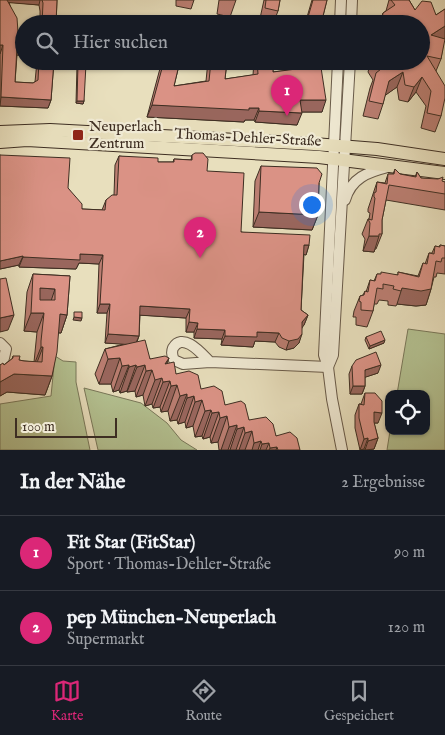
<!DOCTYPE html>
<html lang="de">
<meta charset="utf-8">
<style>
body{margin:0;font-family:"IM FELL English",serif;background:#20242c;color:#f1f3f6}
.controls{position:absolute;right:15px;bottom:15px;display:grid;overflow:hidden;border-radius:10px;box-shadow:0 1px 4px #0004}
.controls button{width:45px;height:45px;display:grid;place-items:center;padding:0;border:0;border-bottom:1px solid #363941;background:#171b24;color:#f1f3f6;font:25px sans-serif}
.scale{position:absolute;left:15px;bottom:12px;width:102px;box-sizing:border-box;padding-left:5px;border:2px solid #3e2e22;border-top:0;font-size:14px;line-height:18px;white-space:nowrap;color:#3e2e22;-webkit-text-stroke:4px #f0ead4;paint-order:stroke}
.you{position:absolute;left:311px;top:204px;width:18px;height:18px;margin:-12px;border:4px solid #fff;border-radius:50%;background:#1a73e8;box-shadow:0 0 0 8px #1a73e833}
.badge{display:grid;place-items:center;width:32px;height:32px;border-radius:50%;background:#db2777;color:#fff;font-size:16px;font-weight:700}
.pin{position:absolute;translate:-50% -41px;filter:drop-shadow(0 1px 2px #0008)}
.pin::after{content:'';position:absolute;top:26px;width:18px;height:15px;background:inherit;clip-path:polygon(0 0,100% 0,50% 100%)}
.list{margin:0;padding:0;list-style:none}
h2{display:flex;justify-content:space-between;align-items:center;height:65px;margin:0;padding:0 20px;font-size:21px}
h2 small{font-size:16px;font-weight:400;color:#9ea1a6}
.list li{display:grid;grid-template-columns:32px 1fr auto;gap:15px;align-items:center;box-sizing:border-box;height:75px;padding:0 20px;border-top:1px solid #363941}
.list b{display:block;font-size:19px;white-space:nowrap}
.list p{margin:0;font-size:16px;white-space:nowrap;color:#9ea1a6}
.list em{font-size:16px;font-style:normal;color:#9ea1a6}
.icon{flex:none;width:28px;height:28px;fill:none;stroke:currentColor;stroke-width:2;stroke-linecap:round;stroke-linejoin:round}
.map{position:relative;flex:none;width:445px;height:450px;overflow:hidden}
.search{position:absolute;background:#171b24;box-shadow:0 1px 4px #0004;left:15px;right:15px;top:15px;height:55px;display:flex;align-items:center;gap:12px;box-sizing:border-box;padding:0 18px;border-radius:28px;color:#9ea1a6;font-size:19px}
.sheet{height:215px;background:#171b24}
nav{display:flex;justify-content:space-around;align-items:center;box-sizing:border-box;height:70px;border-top:1px solid #363941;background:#171b24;font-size:14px;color:#9ea1a6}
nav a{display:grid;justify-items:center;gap:2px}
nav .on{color:#db2777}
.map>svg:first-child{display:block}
</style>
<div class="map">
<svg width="445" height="450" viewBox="0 0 445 450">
<rect width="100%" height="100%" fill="#e8dfbd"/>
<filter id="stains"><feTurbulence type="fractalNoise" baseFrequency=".004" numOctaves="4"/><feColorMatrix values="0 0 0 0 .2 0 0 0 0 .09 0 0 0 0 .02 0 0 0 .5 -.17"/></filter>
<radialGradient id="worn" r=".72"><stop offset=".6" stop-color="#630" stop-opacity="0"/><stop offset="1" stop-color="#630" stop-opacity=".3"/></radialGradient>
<g fill="#b4c292" stroke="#79785a">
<path d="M408,329l37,5v116h-58l3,-19h36v-37h-29z"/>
<path d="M55,356l8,5 13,1v20l14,68h-90v-46l51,-8z"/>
<path d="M84,388l57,15 26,20 14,17 16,10h-99z"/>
</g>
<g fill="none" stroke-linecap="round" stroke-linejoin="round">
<defs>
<g id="minor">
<path d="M340,24l1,-24"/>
<path d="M351,24l1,-24"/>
<path d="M338,61l-14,294 4,12 4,32 10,51"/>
<path d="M345,200c6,-22 23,-28 43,-33"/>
<path d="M0,343l6,6 -2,9 -4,3"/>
<path d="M210,362c-8,-8 -27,-31 -37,-14 -2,5 -1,8 1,12l9,4 27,-2 118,5"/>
<path d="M328,367l5,-12 17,-294"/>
</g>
<g id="major">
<path d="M0,132l50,-2 264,14 63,5 68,10"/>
<path d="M0,142l27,-2 292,17 126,16"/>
</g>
</defs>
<use href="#minor" stroke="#685a49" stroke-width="12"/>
<use href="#major" stroke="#3e2e22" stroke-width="14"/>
<use href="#minor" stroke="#f0ead4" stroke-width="10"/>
<use href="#major" stroke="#e8dfbd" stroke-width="12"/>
</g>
<g fill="#bb7e72" stroke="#3e2e22">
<path d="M0,0h57l-1,24h-16v-13l-1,-6 -30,-3 9,30 6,23h-7l-2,27 18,1 2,-1 2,-21h17l-3,39 -3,8 -48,-2z"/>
<path d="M176,0h18l-3,9 -15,-3z"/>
<path d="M219,0h17l-6,17 -13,-3z"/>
<path d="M264,0h16l-2,11 -5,13h-10l-4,-1z"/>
<path d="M312,0h15l-6,24h-16z"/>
<path d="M389,0h20l6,10 21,5 9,-6v29l-1,1 -3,20 -5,12 5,45 -6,16 -14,-4 5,-22 -10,-14 -8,10 -9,-2 -2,-13 -12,8 -2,9 -5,15 -15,-3 7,-28 3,-8 -5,-8 3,-11h21l1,1 28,-1v-37h-42l4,-11 3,-2z"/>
<path d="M162,61h18l-6,25 32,-5 2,-20h19l-2,18 28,-4 1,-14h19v11l25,-3 -2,-8h24l2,51h-21l-4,13 -42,-3 -1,-2h-9l-1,2 -97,-5z"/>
<path d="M78,63l6,38 -1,3 -7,-1 1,-37z"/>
<path d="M0,155l68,33 14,21 20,1 4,-10 8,-5 1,-30 4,-9 39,6h15l1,-3 17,1 1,-5 15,16 34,61 68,13 -3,10 -2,-1 -3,56 7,5 -4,10 -2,2 -3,16 -5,5 -8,2 -7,-3 -4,-5 -20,-1 -2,6 -32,-2 1,-6 -28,-1v-6h-8v-14l-46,-3 -1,21 -2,6 13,17 16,5 10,10 73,46 51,30h-81l-1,-8 -7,1 -1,-6 -7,2 -1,-3 -7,1 -2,-11 -7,2 -1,-6 -7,2 -1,-4 -7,1 -2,-10 -7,1 -1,-5 -7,1 -1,-4 -7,2 -2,-11 -7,2 -1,-6 -8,1v-1l-7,2 -1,-3 -6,2 -2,-8h-12l-4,-10 10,-25 19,-5 -19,-1 2,-30h-10l2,-49 -20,-1 -3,6 -57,-2v-2l-19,4z"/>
<path d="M261,166l58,17 -1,32 -6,15 -59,-3 2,-46z"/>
<path d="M395,169l5,5 15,3 2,-5 4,6 24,4v28l-59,-10 -4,20v14l-6,15h-1l-1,3 -11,-1 2,-12 -3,-5 6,-15h1l1,-6 -2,-1v-3l9,-27 8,1 3,-9h5z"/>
<path d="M440,245l5,1v28l-8,-1 -1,4h-2l-3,12 -5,16 -10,1 -19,-2 -1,2 -8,-1v-4l-9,-1 -2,4h-3l-1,7 -6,16 -11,-2v-8h-3l1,-6 6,-15 3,-1 2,-4 1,1 4,-12 4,1 3,-7 21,1v-3l20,4 5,-13 2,1 4,-11h3l3,-7 4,1z"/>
<path d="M33,274l37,2 -3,39 -6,18h-3l-6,43 -7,19 -38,-3 -7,4v-31h4l8,-6 1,-3 6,4 5,1 10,1 3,-30 -13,-1 3,-39z"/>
<path d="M366,337l18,6 -15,6 -4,-9z"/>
<path d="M352,366l26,7 -13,4v9l-3,8h-12l-1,-20z"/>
<path d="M365,393l13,30h-4l4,15 -4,11 -5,1h-5v-1l-4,1 -5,-22v-13l4,-11h2z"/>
</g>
<g fill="#99665d" stroke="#3e2e22">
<path d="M1,0h39l-1,5 -38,-3z"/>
<path d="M445,26v12l-20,13 6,-16z"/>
<path d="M0,45h3l-3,9z"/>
<path d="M17,47h7v8h-10z"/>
<path d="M403,72l-6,15 -14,10 6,-16z"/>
<path d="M422,77l-6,15 -8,10 6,-15z"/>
<path d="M1,97l50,3 -3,8 -48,-2z"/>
<path d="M300,100h26l-4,12h-27z"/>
<path d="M77,101h7l-1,3 -7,-1z"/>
<path d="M152,105l97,3h10l-5,12h-9l-1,2 -97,-5z"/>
<path d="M259,111l43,2 -5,12 -42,-3z"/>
<path d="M259,212l59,3 -6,15 -59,-3z"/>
<path d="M369,236h10l-5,16 -11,-1z"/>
<path d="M304,245h5l-3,10 -5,-1z"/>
<path d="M80,254l23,1 -4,9 -20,-1 -3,6 -57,-2 4,-10z"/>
<path d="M23,256l-4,9 -19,4v-8z"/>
<path d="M40,288l15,1 -6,18 -15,-1z"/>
<path d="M402,288l29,1 -5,16 -10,1 -19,-2z"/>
<path d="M100,304h10l-3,9h-10z"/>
<path d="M140,306l50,3 -4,9 -49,-3z"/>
<path d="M31,313h13l-7,19 -13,-1z"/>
<path d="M60,314l7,1 -6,18 -8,-1z"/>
<path d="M14,315l-6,15 -8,2v-14z"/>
<path d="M308,315l-4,10 -5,7 3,-10z"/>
<path d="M74,317l8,1 -1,3 -8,-1z"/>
<path d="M189,322l9,1 -4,9h-8z"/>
<path d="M197,329l28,1 -3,9 -28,-1z"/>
<path d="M257,332l22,1 -4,9 -20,-1 -2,6 -32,-2 4,-9z"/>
<path d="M108,334l31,2 -4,9 -30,-2z"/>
<path d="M302,334l-3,9 -5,5 -8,2 3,-9z"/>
<path d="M385,340l-1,3 -15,6 1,-3z"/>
<path d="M41,347h2l-7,18h-2z"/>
<path d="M120,358l-9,26h-12l9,-25z"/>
<path d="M169,358l-17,46 -7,2 10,-26z"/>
<path d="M129,365l-10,25 -6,2 9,-26z"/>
<path d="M136,365l-9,26 -7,2 9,-26z"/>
<path d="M145,365l-10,26 -8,1 10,-25z"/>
<path d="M381,365l-3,8 -15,5 2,-8z"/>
<path d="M152,370l-9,25 -7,2 10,-26z"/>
<path d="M14,374l38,2 -7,19 -38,-3 -7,4v-14z"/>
<path d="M170,381l-10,26 -7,1 10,-26z"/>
<path d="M177,385l-9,26 -7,1 10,-26z"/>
<path d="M353,386h12l-3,8h-12z"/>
<path d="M187,394l-10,26 -7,1 10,-25z"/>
<path d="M194,396l-9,26 -7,2 9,-26z"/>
<path d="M202,400l-9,26 -7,2 9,-26z"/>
<path d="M211,410l-9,26 -7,1 10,-26z"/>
<path d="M219,412l-9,25 -7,2 9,-26z"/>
<path d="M374,412l8,1 -4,10h-8z"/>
<path d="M227,416l-9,26 -7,1 9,-25z"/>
<path d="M237,425l-9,25h-7l8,-23z"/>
<path d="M244,427l-8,23h-6l7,-21z"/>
<path d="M252,431l-7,19h-6l6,-17z"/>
<path d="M368,438l-4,11 -4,1 4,-11z"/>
<path d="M378,438l-4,11 -9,1 3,-9z"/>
<path d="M261,441l-3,9h-6l2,-7z"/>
<path d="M269,443l-3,7h-6l2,-6z"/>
<path d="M277,447l-1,3h-7l1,-2z"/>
</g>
<g fill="#da9285" stroke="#3e2e22" fill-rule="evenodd">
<path d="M0,0h7l10,18 1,14h6v15h-7l-2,35 18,1 5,-3 1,-19h15l-3,39 -50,-3 2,-52h-3z"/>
<path d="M42,0h15l-1,24h-14l1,-21z"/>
<path d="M266,0h14l-2,11 -13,-3z"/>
<path d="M313,0h14l-6,24h-15z"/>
<path d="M391,0h18l6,10 7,-9 9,1 5,13 9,-6v17l-14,9 14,4 -4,20 -14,-3 18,30v12l-4,18 -14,-3 4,-22 -9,-14 -8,10 -9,-2 -2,-13 -14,9 -6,23 -14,-3 7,-28 5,-4 -4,-8h15l1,1 1,-1h27v-37h-40l2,-11 12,-8z"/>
<path d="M164,61h16l-6,25 35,-5 2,-20h16l-2,18 33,-5 -1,-13h16v11l31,-4 -1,-7h17l6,39h-26l2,13 -43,-2v-3h-10v2l-97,-5z"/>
<path d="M78,63l8,1 -2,37h-7z"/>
<path d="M195,153h8l5,6 -1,12 37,2 -3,59 69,3 -1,10h-5l-3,65 7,5 -6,7v12l-4,5 -9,2 -7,-3 -3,-5 -22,-1v5l-32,-1v-6l-28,-1 1,-6 -9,-1 1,-13 -50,-3 -1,30 -31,-2 2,-30h-10l3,-49 -23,-1v6l-57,-3v-1l-23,5v-106l70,3 -2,30 14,16v5l23,1 1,-10 6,-5h5l2,-39 39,2v4h16v-3l18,1v-5z"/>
<path d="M261,166l56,2 5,6 -3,9 -1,32 -59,-3z"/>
<path d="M395,169l5,5 16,3 1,-5 4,6 17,1 5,-2 -1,4 3,1v12l-56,-9 -7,35v14h-3v2h-10l1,-13 -2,-4 4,1 3,-22 -1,-1v-4l2,-1 1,-10 10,2 1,-10h6z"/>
<path d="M440,245l5,1v12h-3l-1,4 -5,-1 -5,28 -10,2 -19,-3 -1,3 -8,-2 1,-3 -11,-2v5l-6,-1 -4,23 -12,-1v-8l-2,-1 1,-5 4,-1 1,-4 3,1 2,-12 5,1 2,-7h4v-2l17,3v-3l21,5 4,-14 4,1 2,-11 5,1 1,-8 5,1z"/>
<path d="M33,274l37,2 -3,39 -7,-1 -3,38 -5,24 -38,-2 -14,8v-17l3,-2 1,2 9,-7v-2h7l-1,4 5,1 18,1 1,-15h-2v-6l3,-28h-13zM40,288l15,1v11h-15z"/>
<path d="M6,278l8,37 -14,3v-39z"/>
<path d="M74,312h8v6l-8,-1z"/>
<path d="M381,331l4,9 -15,6 -4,-9z"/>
<path d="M145,340l5,19 15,-3 4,2 -4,6 9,-2 2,12 13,-3 9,4 3,14 13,-3 8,5 3,14 16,-4 4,3 4,16 17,-3 7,7 3,12 14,-4 7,6 3,12h-22l-1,-3 -7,1 -1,-5 -7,1 -1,-3 -7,2 -2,-12 -7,2 -1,-6 -7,2v-4l-8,2 -2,-11 -7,2 -1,-6 -7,1 -1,-3 -6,1 -3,-11 -7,2 -1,-6 -7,2v-4l-7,2 -3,-11 -6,1 -1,-5 -7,1 -1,-4 -7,2 -3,-10 -6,1 -1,-6 -8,2 -1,-2 -7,2v-2l-7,1 -2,-8 -12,1 -3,-10z"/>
<path d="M376,352l5,13 -16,5v16h-12l-1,-20 4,-6z"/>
<path d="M365,393h10l7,8v12l-8,-1v10l4,16 -10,3v-3l-4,1 -5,-21v-14l5,1z"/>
</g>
<rect fill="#8f2418" stroke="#f0ead4" stroke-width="2" x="72" y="129" width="12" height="12" rx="2.5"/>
<g text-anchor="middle" stroke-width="4.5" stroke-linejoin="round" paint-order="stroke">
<g font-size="15" fill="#3e2e22" stroke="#f0ead4" text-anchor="start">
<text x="89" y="131">Neuperlach<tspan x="89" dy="17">Zentrum</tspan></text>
</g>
<g font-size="15" fill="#3e2e22" stroke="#f0ead4">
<text transform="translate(248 137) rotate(3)" y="5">Thomas-Dehler-Straße</text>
</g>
</g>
<rect width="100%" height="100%" filter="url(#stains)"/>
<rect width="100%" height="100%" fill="url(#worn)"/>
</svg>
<div class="controls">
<button><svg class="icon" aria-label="locate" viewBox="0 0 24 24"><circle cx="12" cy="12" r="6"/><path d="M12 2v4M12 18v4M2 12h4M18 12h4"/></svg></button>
</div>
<div class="scale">100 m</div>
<div class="you"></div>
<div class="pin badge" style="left:287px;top:116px">1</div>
<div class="pin badge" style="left:200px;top:258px">2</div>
<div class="search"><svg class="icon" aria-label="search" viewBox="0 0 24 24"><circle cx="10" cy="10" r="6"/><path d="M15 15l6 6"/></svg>Hier suchen</div>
</div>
<section class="sheet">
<h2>In der Nähe<small>2 Ergebnisse</small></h2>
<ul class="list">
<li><span class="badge">1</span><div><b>Fit Star (FitStar)</b><p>Sport · Thomas-Dehler-Straße</p></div><em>90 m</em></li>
<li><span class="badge">2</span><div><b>pep München-Neuperlach</b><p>Supermarkt</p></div><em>120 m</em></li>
</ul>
</section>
<nav>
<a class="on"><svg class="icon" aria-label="map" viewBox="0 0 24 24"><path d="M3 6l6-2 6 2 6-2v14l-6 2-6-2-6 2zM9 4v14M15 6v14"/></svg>Karte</a>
<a><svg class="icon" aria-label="directions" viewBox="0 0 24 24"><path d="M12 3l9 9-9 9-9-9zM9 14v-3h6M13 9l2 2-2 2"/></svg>Route</a>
<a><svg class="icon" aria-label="saved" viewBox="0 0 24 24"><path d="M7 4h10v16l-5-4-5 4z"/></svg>Gespeichert</a>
</nav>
